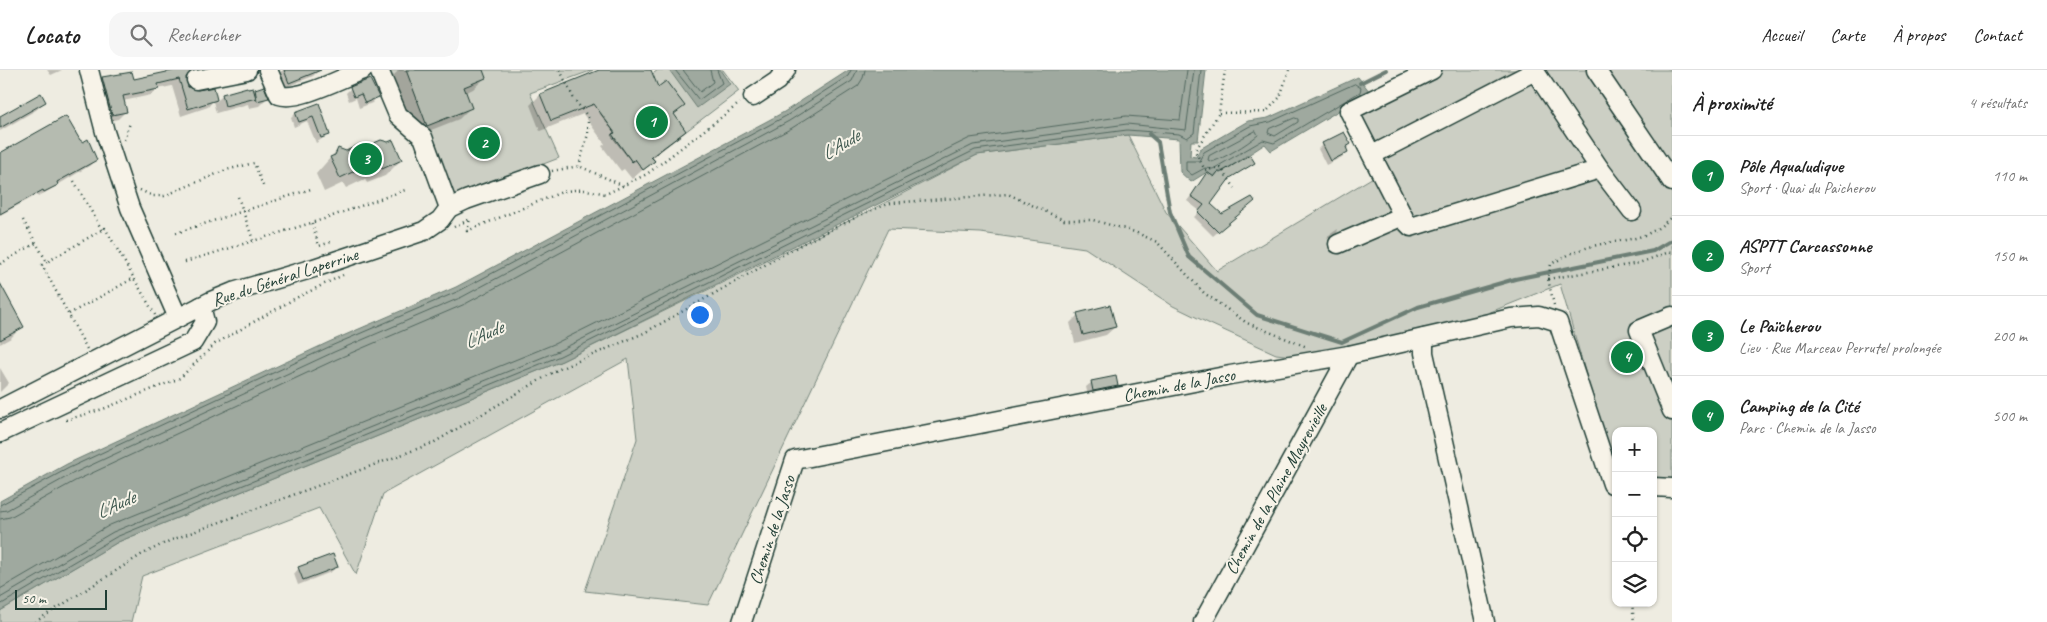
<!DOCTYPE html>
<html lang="fr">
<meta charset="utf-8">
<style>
body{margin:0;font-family:Caveat,sans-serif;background:#f6f6f6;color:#222}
.controls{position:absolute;right:15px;bottom:15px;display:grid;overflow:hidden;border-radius:10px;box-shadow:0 1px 4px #0004}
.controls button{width:45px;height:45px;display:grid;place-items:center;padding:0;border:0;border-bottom:1px solid #e0e0e0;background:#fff;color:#222;font:25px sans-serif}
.scale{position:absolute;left:15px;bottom:12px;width:92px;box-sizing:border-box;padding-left:5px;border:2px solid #1f3d34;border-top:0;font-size:14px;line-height:18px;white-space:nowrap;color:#1f3d34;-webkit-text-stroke:4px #f7f3e8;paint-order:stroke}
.you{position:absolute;left:699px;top:244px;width:18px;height:18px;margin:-12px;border:4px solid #fff;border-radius:50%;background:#1a73e8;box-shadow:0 0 0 8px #1a73e833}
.badge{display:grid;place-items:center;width:32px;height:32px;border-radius:50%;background:#0b8043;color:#fff;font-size:16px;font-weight:700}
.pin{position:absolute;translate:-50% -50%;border:2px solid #fff;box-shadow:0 1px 5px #0006}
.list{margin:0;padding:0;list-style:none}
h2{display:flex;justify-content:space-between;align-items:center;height:65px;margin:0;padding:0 20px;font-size:21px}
h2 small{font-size:16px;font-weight:400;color:#767676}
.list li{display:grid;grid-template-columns:32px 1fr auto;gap:15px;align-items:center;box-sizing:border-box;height:80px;padding:0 20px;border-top:1px solid #e0e0e0}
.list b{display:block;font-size:19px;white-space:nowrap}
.list p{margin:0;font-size:16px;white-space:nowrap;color:#767676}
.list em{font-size:16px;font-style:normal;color:#767676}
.icon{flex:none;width:28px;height:28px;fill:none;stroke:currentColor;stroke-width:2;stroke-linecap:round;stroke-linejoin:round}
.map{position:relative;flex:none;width:1672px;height:552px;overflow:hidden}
header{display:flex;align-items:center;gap:30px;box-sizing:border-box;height:70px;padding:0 25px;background:#fff;border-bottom:1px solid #e0e0e0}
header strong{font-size:24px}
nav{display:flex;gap:28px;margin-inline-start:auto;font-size:18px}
.search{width:350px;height:45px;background:#f6f6f6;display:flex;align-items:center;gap:12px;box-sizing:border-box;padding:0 18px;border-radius:15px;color:#767676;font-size:19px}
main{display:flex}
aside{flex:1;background:#fff}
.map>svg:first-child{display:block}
</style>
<header>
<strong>Locato</strong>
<div class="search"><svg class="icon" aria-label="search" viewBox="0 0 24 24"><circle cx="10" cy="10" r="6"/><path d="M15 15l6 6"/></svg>Rechercher</div>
<nav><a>Accueil</a><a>Carte</a><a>À propos</a><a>Contact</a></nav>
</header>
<main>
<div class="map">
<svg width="1672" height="552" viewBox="0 0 1672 552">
<rect width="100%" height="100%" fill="#eeece1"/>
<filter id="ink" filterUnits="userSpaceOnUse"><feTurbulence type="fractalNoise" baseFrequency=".02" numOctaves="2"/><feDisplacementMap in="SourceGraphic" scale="10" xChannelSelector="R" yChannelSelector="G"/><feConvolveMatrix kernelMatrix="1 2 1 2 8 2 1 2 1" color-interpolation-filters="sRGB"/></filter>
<g filter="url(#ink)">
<g fill="#cccfc4" stroke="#76867c">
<path d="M382,0h211l-63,23 29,65 -119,46 -31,-76z"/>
<path d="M658,0h65l16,21 -87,66 3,4 -12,9 -7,-10 -4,2 -21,-27 3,-3 -14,-19z"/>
<path d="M1439,0h233v410l-19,-2v-47h-37v34l-6,-7 -50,-174 -139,56 -88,21 -57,-7 -68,-31 -35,-17 -88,-58 -104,-15 -93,-4 -180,376 -123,-14 52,-152 -9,-80 -245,135 -27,81 -37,-67 -177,68 -11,46h-131v-11l118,-69 444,-181 305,-149 110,-57 151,-20 38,77 51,59 158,-95 -31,-59z"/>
</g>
<g fill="#9fa99f" stroke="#6c7e74">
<path d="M671,0h49l10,14 -33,24 -27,-37z"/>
<path d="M849,0h357l-8,71h-7l-1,15 6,1 4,-8 48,-28 20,-3 90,-41 12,15 -99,59 -6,-7 -40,26 -7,2 -4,5 -7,-5 -16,10 -11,-10 -1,-33 -51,-4 -151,20 -415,206 -444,181 -118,69v-110l67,-37 262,-122 127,-55 328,-175z"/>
</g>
<g fill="#0003">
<path d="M47,0h15l-11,5z"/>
<path d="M183,0h35l-32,6 -2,7 8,8 21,-2 3,13 7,-7 30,-3 2,-2 12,8 -8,8 -10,2 -1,-4 -32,9 -3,-12 -5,6 -27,9 -9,-30 -14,3 -7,6 -28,6 2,11 -7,7 -13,3 -10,-36 7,-7 31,1z"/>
<path d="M283,0h36l-6,6 -29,12 -6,-14z"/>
<path d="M399,0h83l3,8 -12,11 -8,4 5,15 -11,11 -43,17 -23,-60z"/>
<path d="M603,0h47l7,19 26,17 -10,9 12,16 -34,28 2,2 -21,18 -8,-10 -3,2 -19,-25 3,-2 -22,-30 -43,17 -10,-26 10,-10z"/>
<path d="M351,18l26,9 -5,6 -13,5 -3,-10 -7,3 -3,-8z"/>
<path d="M45,32l-9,8 -36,21v-14z"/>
<path d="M318,35l11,29 -13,9 -9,-22 -13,6 -3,-9 5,-5z"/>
<path d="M79,71l17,19 -7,6 -51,31 -1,-2 -37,20v-60z"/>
<path d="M1323,74h27l-8,13 -16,8 -8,-16z"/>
<path d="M338,79l8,3 55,8 -16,16 -18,7 -2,-4 -19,9 -3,-5 -19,9 -8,-18z"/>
<path d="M1253,93l-27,18 -17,24 13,11 26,-10 -35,30 -19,-19 6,-6 -13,-10 20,-27 6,4z"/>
<path d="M1338,159l-1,4 -10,6 2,-4z"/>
<path d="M0,224l22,32 -11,12 -11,6z"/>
<path d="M1078,245l37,12 -9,8 -31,8 -5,-20z"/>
<path d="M0,298l9,15 -9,9z"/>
<path d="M1092,312l24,4 -5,5 -23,5 -2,-9z"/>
<path d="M337,496l-6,6 -33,13 -4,-11 5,-6z"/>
</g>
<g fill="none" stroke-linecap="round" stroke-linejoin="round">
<g stroke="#52685f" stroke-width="1">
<path d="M675,0l24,30 23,-17 -5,-13"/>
<path d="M683,0l17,22 13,-10 -3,-12"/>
<path d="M1355,14l6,4 -1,4 -86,51 -11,-3 -50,29 -8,-1 -13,7 -6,-5v-9h13l5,-9 46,-26 20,-4z"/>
<path d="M1295,48l3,1v3l-23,14 -7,-3 1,-4z"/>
<path d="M1256,61l2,4c-14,11 -30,21 -46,27l-4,-2 1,-4z"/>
<path d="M0,435l69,-37 262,-122 128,-55 327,-175 62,-40 3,-6"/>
<path d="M0,441l7,-1 65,-36 262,-122 128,-55 327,-176 63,-40 5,-11"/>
<path d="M0,449l10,-2 65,-36 262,-122 128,-55 327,-176 66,-42 5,-8 2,-8"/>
<path d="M0,519l110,-64 444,-181 416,-206 156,-22 54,4 7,-50"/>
<path d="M0,528l113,-66 445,-181 415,-206 154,-21 59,6 8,-60"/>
<path d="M0,535l116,-68 444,-181 415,-206 152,-20 52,4 8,4 7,-5 7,-63"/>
</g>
<g stroke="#6c7e74" stroke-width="4">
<path d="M1360,13l26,-13"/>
<path d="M1149,64l9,8 12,70 19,45 68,58 85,27 76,-35 97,-28 138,-28 19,-11"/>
</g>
</g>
<g fill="#b5bbb0" stroke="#1f3d34">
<path d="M176,0h17l-7,7 2,10 10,3 16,-3 3,13 -29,9 -9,-30 -21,5 1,5 -36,7 4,16 -15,3 -10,-38 30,-5 2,7z"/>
<path d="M284,0h37l-32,13z"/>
<path d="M406,0h77l3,8 -22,9 8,21 -45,18z"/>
<path d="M599,0h52l7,17 8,-6 19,25 -11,8 12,17 -35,26 4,4 -12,9 -8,-11 -3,3 -20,-28 3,-1 -21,-29 -43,17 -11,-27z"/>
<path d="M370,9l9,18 -14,6 -4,-9 -7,3 -4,-10z"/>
<path d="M264,16l5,12 -12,3 -2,-12z"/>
<path d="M247,17l1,2 5,-1 3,10 -31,8 -3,-12z"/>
<path d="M41,23l5,9 -46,26v-12z"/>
<path d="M319,33l11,32 -9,3 -8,-21 -14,5 -4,-10z"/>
<path d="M66,46l14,24 3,2 5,-3 9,21 -40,22 1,3 -14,7 -1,-2 -43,24v-61z"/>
<path d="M1344,62l7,12 -5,3 2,5 -17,9 -9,-18z"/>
<path d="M381,70l7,2 5,-2 9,20 -20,9 -2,-4 -19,9 -2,-5 -19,9 -10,-21 5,-2 3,-7 8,3 14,-7 7,2z"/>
<path d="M1250,85l5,8 -25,15 -19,26 11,10 30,-17 3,4 -37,31 -20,-20 6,-7 -13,-9 16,-24 7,5 4,-5 2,1z"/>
<path d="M0,213l24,44 -24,13z"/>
<path d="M1110,235l6,22 -33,8 -6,-22z"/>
<path d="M1116,306l2,10 -25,5 -2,-10z"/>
<path d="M333,484l5,13 -35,13 -5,-13z"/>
</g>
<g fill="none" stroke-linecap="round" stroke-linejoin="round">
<defs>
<g id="minor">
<path d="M89,0l16,62 25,76 48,110"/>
<path d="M268,0l11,25c19,7 64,-18 84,-25"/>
<path d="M379,0l19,45 25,22 26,71"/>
<path d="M1432,0l-83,41 57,111 5,5 189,-58 -66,-99"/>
<path d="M1596,0l76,112"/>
<path d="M196,10l51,-10"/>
<path d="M753,27l24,-16 9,-11"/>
<path d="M1372,85l163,-84"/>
<path d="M1600,99l32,42"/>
<path d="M1338,174l65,-28"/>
<path d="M1672,246l-33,14 33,81"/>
<path d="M1424,268v15l61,269"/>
<path d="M0,339l211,-108 22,-9 81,-24 110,-37 16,-11 9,-12 17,-8 74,-26"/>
<path d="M0,363l193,-91 12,-20 -4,-16"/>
<path d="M1653,417l19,1"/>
<path d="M742,552l53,-162 435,-85 119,-20 162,-37 28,-2 19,6 54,162 4,1"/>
<path d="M1203,552l146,-267"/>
</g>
</defs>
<use href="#minor" stroke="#1f3d34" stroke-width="21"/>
<g stroke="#1f3d34" stroke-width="2.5" stroke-dasharray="1 4" stroke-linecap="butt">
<path d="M560,0l14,29 14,18v17l-9,32"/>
<path d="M1225,0l-6,43 -24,38 10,19 16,-2 14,20"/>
<path d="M1219,43l47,-1 14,-15 9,-27"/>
<path d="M124,70l6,-17"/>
<path d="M552,101l27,-5 45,20"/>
<path d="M74,111l28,49"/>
<path d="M140,120l13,6h11l62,-26 28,-7 10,25"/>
<path d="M238,127l15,43"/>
<path d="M23,150l24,42 58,-34 50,87"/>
<path d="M312,153l7,23 12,-4"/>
<path d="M454,157l16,-8 -3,12 95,-39c19,-4 26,-2 44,2l41,-20 93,-71"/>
<path d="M176,163l135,-44"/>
<path d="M47,192l-5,3 45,84"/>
<path d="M185,192l139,-43 84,-30"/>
<path d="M0,194l36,-21"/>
<path d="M1548,209l91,-16 33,-12"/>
<path d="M1554,235l-6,-26 3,-15c10,-5 21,-12 32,-15 34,-12 61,-3 89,-33"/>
<path d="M69,244l65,-36"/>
<path d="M66,350l37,-11 77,-31 35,-34 79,-45 49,-24"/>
<path d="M1614,428l2,10"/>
<path d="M1632,533l2,19"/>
<path d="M35,552l106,-67 28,-14 264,-98 124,-73 87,-37 160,-90 63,-31 24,-9 117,-9 56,26h29l42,12 22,10 47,51 43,30 60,24"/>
</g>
<use href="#minor" stroke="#f7f3e8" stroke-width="18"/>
</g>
</g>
<g text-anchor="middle" stroke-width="4" stroke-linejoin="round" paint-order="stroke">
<g font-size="18" fill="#1f3d34" stroke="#f7f3e8">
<text transform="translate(285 207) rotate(-18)" y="6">Rue du Général Laperrine</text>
<text transform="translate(1179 315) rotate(-11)" y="6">Chemin de la Jasso</text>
<text transform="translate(1276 419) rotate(-61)" y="6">Chemin de la Plaine Mayrevieille</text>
<text transform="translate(772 460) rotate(-72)" y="6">Chemin de la Jasso</text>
</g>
<g font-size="19" font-style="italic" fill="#3f584f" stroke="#f7f3e8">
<text transform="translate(840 74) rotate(-31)" y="7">L'Aude</text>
<text transform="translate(483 264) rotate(-25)" y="7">L'Aude</text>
<text transform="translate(115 434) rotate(-25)" y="7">L'Aude</text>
</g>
</g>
</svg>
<div class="controls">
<button>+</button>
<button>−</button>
<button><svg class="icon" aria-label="locate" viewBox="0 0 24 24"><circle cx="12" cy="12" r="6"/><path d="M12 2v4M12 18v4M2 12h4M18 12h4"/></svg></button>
<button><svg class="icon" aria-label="layers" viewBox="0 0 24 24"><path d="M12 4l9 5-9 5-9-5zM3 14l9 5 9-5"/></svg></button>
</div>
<div class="scale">50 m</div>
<div class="you"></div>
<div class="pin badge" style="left:652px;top:52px">1</div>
<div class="pin badge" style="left:484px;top:73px">2</div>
<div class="pin badge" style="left:366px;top:89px">3</div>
<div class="pin badge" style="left:1627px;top:287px">4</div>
</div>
<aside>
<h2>À proximité<small>4 résultats</small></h2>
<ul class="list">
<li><span class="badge">1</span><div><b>Pôle Aqualudique</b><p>Sport · Quai du Paicherou</p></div><em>110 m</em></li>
<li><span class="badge">2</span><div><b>ASPTT Carcassonne</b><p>Sport</p></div><em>150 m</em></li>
<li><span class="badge">3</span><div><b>Le Païcherou</b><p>Lieu · Rue Marceau Perrutel prolongée</p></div><em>200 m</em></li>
<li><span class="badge">4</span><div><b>Camping de la Cité</b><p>Parc · Chemin de la Jasso</p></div><em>500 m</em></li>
</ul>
</aside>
</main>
